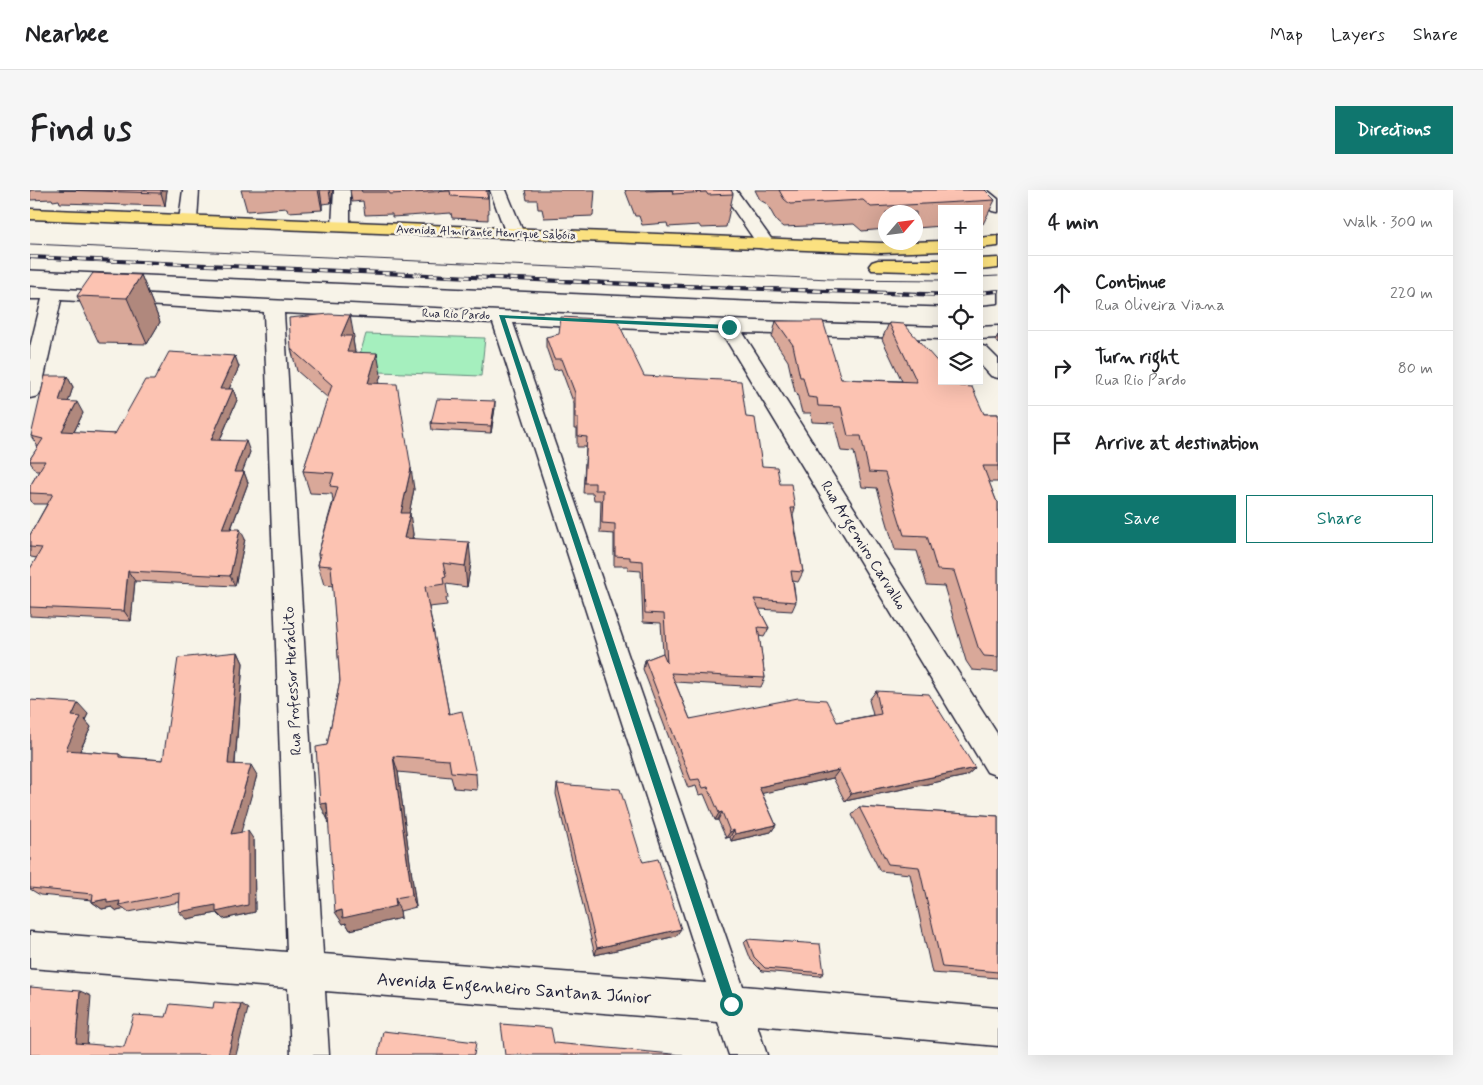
<!DOCTYPE html>
<html lang="en">
<head>
<meta charset="utf-8">
<style>
	body { margin:0; font-family:Mynerve,sans-serif; background:#f6f6f6; color:#202124 }
	.controls { position:absolute; right:15px; top:15px; display:grid; overflow:hidden; border-radius:0px; box-shadow:0 5px 20px #0002 }
	.controls button { width:45px; height:45px; display:grid; place-items:center; padding:0; border:0; border-bottom:1px solid #e0e0e0; background:#fff; color:#202124; font:25px sans-serif }
	.compass { position:absolute; left:848px; top:15px; width:45px; height:45px; border-radius:50%; background:#fff; box-shadow:0 5px 20px #0002; rotate:62deg }
	.stop { position:absolute; width:15px; height:15px; margin:-11px; border:4px solid #0f766e; border-radius:50%; background:#fff }
	.stop.end { background:#0f766e; border-color:#fff; box-shadow:0 1px 5px #0008 }
	.list { margin:0; padding:0; list-style:none }
	h2 { display:flex; justify-content:space-between; align-items:center; height:65px; margin:0; padding:0 20px; font-size:21px }
	h2 small { font-size:16px; font-weight:400; color:#757577 }
	.list li { display:grid; grid-template-columns:32px 1fr auto; gap:15px; align-items:center; box-sizing:border-box; height:75px; padding:0 20px; border-top:1px solid #e0e0e0 }
	.list b { display:block; font-size:19px; white-space:nowrap }
	.list p { margin:0; font-size:16px; white-space:nowrap; color:#757577 }
	.list em { font-size:16px; font-style:normal; color:#757577 }
	.actions { display:flex; gap:10px; padding:15px 20px }
	.actions a { flex:1; padding:11px 0; border:1px solid #0f766e; border-radius:0px; text-align:center; font-size:18px; color:#0f766e }
	.actions .main { background:#0f766e; color:#fff }
	.icon { flex:none; width:28px; height:28px; fill:none; stroke:currentColor; stroke-width:2; stroke-linecap:round; stroke-linejoin:round }
	.map { position:relative; flex:none; width:968px; height:865px; overflow:hidden; border-radius:0px }
	header { display:flex; align-items:center; gap:30px; box-sizing:border-box; height:70px; padding:0 25px; background:#fff; border-bottom:1px solid #e0e0e0 }
	header strong { font-size:24px }
	nav { display:flex; gap:28px; margin-inline-start:auto; font-size:18px }
	.intro { display:flex; align-items:center; justify-content:space-between; box-sizing:border-box; height:120px; padding:0 30px }
	h1 { margin:0; font-size:35px }
	.button { padding:12px 22px; border-radius:0px; background:#0f766e; color:#fff; font-size:18px; font-weight:700 }
	main { display:flex; gap:30px; padding:0 30px }
	aside { flex:1; background:#fff; border-radius:0px; box-shadow:0 5px 20px #0002 }
	.map>svg:first-child { display:block }
	.green { fill:#a5efbe; stroke:#64887c }
	.lines { fill:none; stroke-linecap:round; stroke-linejoin:round }
	.street-casing { stroke:#22223b; stroke-width:3 }
	.secondary-casing { stroke:#22223b; stroke-width:3 }
	.highway-casing { stroke:#22223b; stroke-width:3 }
	.street { fill:#f7f3e8; fill-rule:evenodd }
	.secondary { fill:#f7f3e8; fill-rule:evenodd }
	.highway { fill:#fbe180; fill-rule:evenodd }
	.tram { stroke:#22223b; stroke-width:1 }
	.rail-casing { stroke:#22223b; stroke-width:4 }
	.rail { stroke:#f7f3e8; stroke-width:2.5; stroke-dasharray:8; stroke-linecap:butt }
	.wall { fill:#d9a899; stroke:#22223b }
	.shaded-wall { fill:#b0887d; stroke:#22223b }
	.building { fill:#fcc3b2; stroke:#22223b }
	.route { fill:#0f766e }
	.labels { text-anchor:middle; stroke-width:5; stroke-linejoin:round; paint-order:stroke }
	.far-street-label { font-size:12px; fill:#22223b; stroke:#f7f3e8 }
	.street-label { font-size:15px; fill:#22223b; stroke:#f7f3e8 }
	.near-street-label { font-size:18px; fill:#22223b; stroke:#f7f3e8 }
</style>
</head>
<body>
<header>
<strong>Nearbee</strong>
<nav><a>Map</a><a>Layers</a><a>Share</a></nav>
</header>
<div class="intro"><h1>Find us</h1><a class="button">Directions</a></div>
<main>
<div class="map">
<svg width="968" height="865" viewBox="0 0 968 865">
	<rect width="100%" height="100%" fill="#f7f3e8"/>
	<filter id="ink" filterUnits="userSpaceOnUse"><feTurbulence type="fractalNoise" baseFrequency=".02" numOctaves="2"/><feDisplacementMap in="SourceGraphic" scale="10" xChannelSelector="R" yChannelSelector="G"/><feConvolveMatrix kernelMatrix="1 2 1 2 8 2 1 2 1" color-interpolation-filters="sRGB"/></filter>
	<g filter="url(#ink)">
		<path class="green" d="M336,144L455,148L451,186L325,181Z"/>
		<g class="lines">
			<g class="street-casing">
				<path id="street" d="M304,0H320V36L317,40L311,41L305,40L302,36Z
					M460,0H476L494,44L491,48L485,49L479,48L476,44Z
					M690,0H706L745,54L742,58L736,59L730,58Z
					M939,0H957L968,9V22L962,21Z
					M0,69L716,98L912,104V116L716,110L0,79Z
					M0,97C303,115 607,128 912,137V149L713,143L968,545V586L957,582L692,143L483,133L713,796L968,818V856L727,835L737,865H699L688,832L295,801L299,865H261L258,798L0,778V742L257,762L234,122L31,110L11,201L8,206L0,208V157L12,109H0ZM254,123L463,133L676,793L293,764Z
					M968,101V113L949,115V103Z
					M968,136V148L949,149V137Z
					M949,155L956,157L968,169V188L961,186L949,173Z"/>
			</g>
			<g class="secondary-casing">
				<path id="secondary" d="M153,0H169L167,30L164,34L158,35L152,34L149,30Z"/>
			</g>
			<g class="highway-casing">
				<path id="highway" d="M0,19L851,53L912,51V61L851,63L0,29Z
					M968,46V56L949,58V48Z
					M968,68V78L949,80V69Z
					M848,70H912V82L842,80L839,76L842,72Z"/>
			</g>
			<use href="#street" class="street"/>
			<use href="#secondary" class="secondary"/>
			<use href="#highway" class="highway"/>
			<path class="tram" d="M0,54L800,89L912,90
				M949,87L968,86"/>
			<g class="rail-casing">
				<path id="rail" d="M0,67L618,95L912,105
					M949,103L968,101"/>
			</g>
			<use href="#rail" class="rail"/>
		</g>
		<path class="wall" d="M0,0H137L135,16L30,13L29,10L23,11L22,9L0,10Z
			M211,0H303L301,13L292,14V20L258,22L257,18L217,21Z
			M320,0H458L459,23H458V30L422,28L421,23L362,27V24L335,25L333,11L322,12Z
			M495,0H565L563,26L514,28L512,19H508L507,10H497Z
			M595,0H701L703,4L696,37L671,38L669,35L638,37L637,33L612,35L609,26H605Z
			M725,0H955L965,10L953,34H949V19H912V36L886,38V22H856V39L832,41L824,34L753,37L747,32L737,14L730,10Z
			M111,85L130,132L117,154L69,153L47,106Z
			M746,131L811,189L872,191L852,149L859,133L912,177L954,224H968V292H959L966,310L968,312V482L942,480L936,471L914,396L897,395L887,361L865,360L847,298L832,297L824,262L811,261L804,233L782,232L781,223H772L767,203L765,202L758,171L742,147Z
			M968,145V154L965,150Z
			M324,147L323,150L325,162L351,185L348,193L384,299L379,323L383,344V348L441,373L437,397L416,394L418,408H416L417,415L399,417L419,524L446,584L447,600L424,598L421,587L368,582L386,717L370,721L371,728L320,740L316,733L313,734L297,555L310,491L303,396L294,395L288,375L289,370L288,364L303,311L302,304L280,303L273,281L298,208L267,181L261,159Z
			M516,147L716,227L732,276L750,294L765,318L763,325L773,382L768,392L763,391L766,412L762,421L729,419L739,438L734,447L729,446L735,488L731,497L645,492L660,529L807,532L843,525L839,510L846,501L945,578L936,586L815,611L803,588L732,603L746,635L741,642L701,651L700,647L696,648L688,630H685L674,604L669,605L666,596L658,598L613,479L615,470L633,463L631,433L613,432L611,381L598,380V376H584V344L570,343L571,310H564L563,303H553L556,257H547V239H544V214L531,179L524,180L516,157Z
			M205,166L209,177L199,199H203L207,210L190,250L220,262L212,282H214L218,293L201,339L215,349L205,396L105,391L101,431L0,426V379L7,368L1,367L0,366V345L17,314H3L0,309V296L9,281H6L0,272V269L8,257L1,246L37,186L43,197L38,212L53,223L44,242L85,244L124,190Z
			M465,218L461,243L402,240L401,233Z
			M208,462L213,473L205,574L227,585L210,642L224,650L225,722L193,729L187,723L157,729L149,712L99,722L95,719L87,721L82,717L72,719L62,712V710L10,705L0,699V510L58,524L55,530L61,537L50,561L89,564L93,567L133,570Z
			M527,594L612,670L646,746L565,765L526,604Z
			M829,617L968,626V788L902,783L880,684L850,681L822,625Z
			M717,749L794,783L790,786L732,781L721,770L714,752Z"/>
		<path class="shaded-wall" d="M131,0H137L135,16L131,3Z
			M288,0H290L292,14V20Z
			M299,0H303L301,13Z
			M111,85L130,132L117,154L97,108Z
			M320,125L324,147L323,150L326,168L321,184L311,146Z
			M347,163L351,185L342,214L338,193Z
			M205,166L209,177L194,210L190,199Z
			M37,186L43,197L35,222L29,211Z
			M203,199L207,210L185,261L181,250Z
			M465,211V218L461,243V236Z
			M47,212L53,223L39,252L32,241Z
			M216,251L220,262L208,293L204,282Z
			M381,278L384,299L375,344L371,323Z
			M214,282L218,293L197,349L192,339Z
			M380,323L383,344L378,369L374,348Z
			M210,339L215,349L205,396L200,386Z
			M439,352L441,373L437,397L435,376Z
			M98,381L105,391L101,431L94,421Z
			M208,462L213,473L204,583L198,574Z
			M48,513L58,524L55,530L61,537L46,569L36,560L42,526Z
			M363,566L368,582L386,717L382,705Z
			M221,575L227,585L208,653L201,644Z
			M945,578L936,586L815,611L821,604Z
			M809,580L803,588L725,605L729,597Z
			M297,613L298,630L290,614Z
			M692,622L688,630H685L689,623Z
			M746,635L741,642L701,651L705,644Z
			M704,640L700,647L696,648L700,642Z
			M218,641L224,650L225,722L193,729L187,723L157,729L149,722Z
			M365,708L370,721L371,728L320,740L316,733L313,734L305,722Z
			M77,709L90,711L89,715L95,719L87,721L82,717L72,719L62,712Z
			M651,739L646,746L565,765L567,758Z
			M50,801L61,806L57,857L46,853Z
			M211,814L218,819L206,865H198Z"/>
		<path class="building" d="M29,0H131V3Z
			M331,0H458L459,1H456L458,8L421,6L420,1L360,4L359,2H332Z
			M616,0H642L617,1Z
			M642,0H701L703,4L678,5L676,2L643,4Z
			M749,0H955L965,10L841,17L833,10L760,14L754,9Z
			M63,83L111,85L97,108L47,106Z
			M299,124L320,125L311,146H322L317,162L347,163L338,193L367,194L381,278L371,323H380L374,348L439,352L435,376L413,373L416,387L413,388L414,394L395,397L419,524L432,521L446,584L421,582L419,570L363,566L382,705L365,708L366,716L313,728L312,720L305,722L297,613L290,614L286,557L297,555L310,491L301,376L288,375L291,364H288L308,297L300,296L304,283L273,281L302,195L261,159L259,128Z
			M531,127L587,130L614,186L711,191L716,227L725,228L732,276L747,277L750,294H761L765,318H761L773,382L761,381L766,412L724,409L739,438L728,437L735,488L641,483L660,529L768,508L796,510L807,532L851,524L846,501L899,504L945,578L821,604L809,580L729,597L746,635L705,644L704,640L700,642L692,622L689,623L678,597L673,598L669,589L661,590L615,470L633,463L637,473L634,424L615,423L613,371L600,370V367L585,366V334L572,333L573,300H565V293H554L557,247L548,246V228H545V203L532,169H524L516,147L529,144Z
			M746,131H793L811,189L887,192L859,133L874,134L912,177V191H925L929,196L942,197L954,224H968V276H953L966,310L968,312V467L954,466L948,457L924,381L907,380L897,346L874,345L855,283L839,282L831,246H818L811,217L788,216L787,208L778,207L773,187H770L763,155Z
			M139,162L205,166L190,199H203L181,250L216,251L204,282H214L192,339H210L200,386L98,381L94,421L0,417V379L12,358L0,357V345L23,304L0,303V296L15,271H0V269L13,249L1,246L15,186H37L29,211L47,212L32,241L85,244L115,190H124Z
			M407,209L465,211L461,236L401,233Z
			M208,462L198,574L221,575L201,644L218,641V715L186,722V715L149,722L150,703L89,715L90,711L77,713V709L62,712L63,704L0,698V510L48,513L42,526L51,527L36,560L89,564V567L133,570L148,468Z
			M527,594L590,599L612,670L613,672L628,669L651,739L567,758Z
			M829,617L968,626V782L912,777L889,677L858,674Z
			M717,749L790,754L794,783L735,778L724,767Z
			M0,797L50,801L46,853L94,857L104,825L136,827L140,814L183,818L184,812L211,814L198,865H0Z
			M471,834L521,838L524,853L653,865H475Z
			M353,841L446,852L444,865H348Z"/>
	</g>
	<path class="route" d="M469,125L699,135L702,137L699,139L475,128L706,814L705,818L701,820L697,818L695,814Z"/>
	<g class="labels">
		<g class="far-street-label">
			<text transform="translate(456 42) rotate(2)" y="4">Avenida Almirante Henrique Sabóia</text>
			<text transform="translate(426 124) rotate(2)" y="4">Rua Rio Pardo</text>
		</g>
		<g class="street-label">
			<text transform="translate(834 355) rotate(58)" y="5">Rua Argemiro Carvalho</text>
			<text transform="translate(262 491) rotate(-93)" y="5">Rua Professor Heráclito</text>
		</g>
		<g class="near-street-label">
			<text transform="translate(484 798) rotate(4)" y="6">Avenida Engenheiro Santana Júnior</text>
		</g>
	</g>
</svg>
<div class="controls">
<button>+</button>
<button>−</button>
<button><svg class="icon" aria-label="locate" viewBox="0 0 24 24"><circle cx="12" cy="12" r="6"/><path d="M12 2v4M12 18v4M2 12h4M18 12h4"/></svg></button>
<button><svg class="icon" aria-label="layers" viewBox="0 0 24 24"><path d="M12 4l9 5-9 5-9-5zM3 14l9 5 9-5"/></svg></button>
</div>
<svg class="compass" viewBox="-18 -18 36 36"><path d="M0-13l5 13h-10z" fill="#e53935"/><path d="M0 13l5-13h-10z" fill="#757577"/></svg>
<div class="stop" style="left:701px;top:814px"></div>
<div class="stop end" style="left:699px;top:137px"></div>
</div>
<aside>
<h2>4 min<small>Walk · 300 m</small></h2>
<ul class="list">
<li><svg class="icon" aria-label="ahead" viewBox="0 0 24 24"><path d="M12 20V5M6 11l6-6 6 6"/></svg><div><b>Continue</b><p>Rua Oliveira Viana</p></div><em>220 m</em></li>
<li><svg class="icon" aria-label="right" viewBox="0 0 24 24"><path d="M7 20v-9h11M14 6l5 5-5 5"/></svg><div><b>Turn right</b><p>Rua Rio Pardo</p></div><em>80 m</em></li>
<li><svg class="icon" aria-label="arrive" viewBox="0 0 24 24"><path d="M6 21V4h12l-3 4 3 4H6"/></svg><div><b>Arrive at destination</b></div></li>
</ul>
<div class="actions"><a class="main">Save</a><a>Share</a></div>
</aside>
</main>
</body>
</html>
